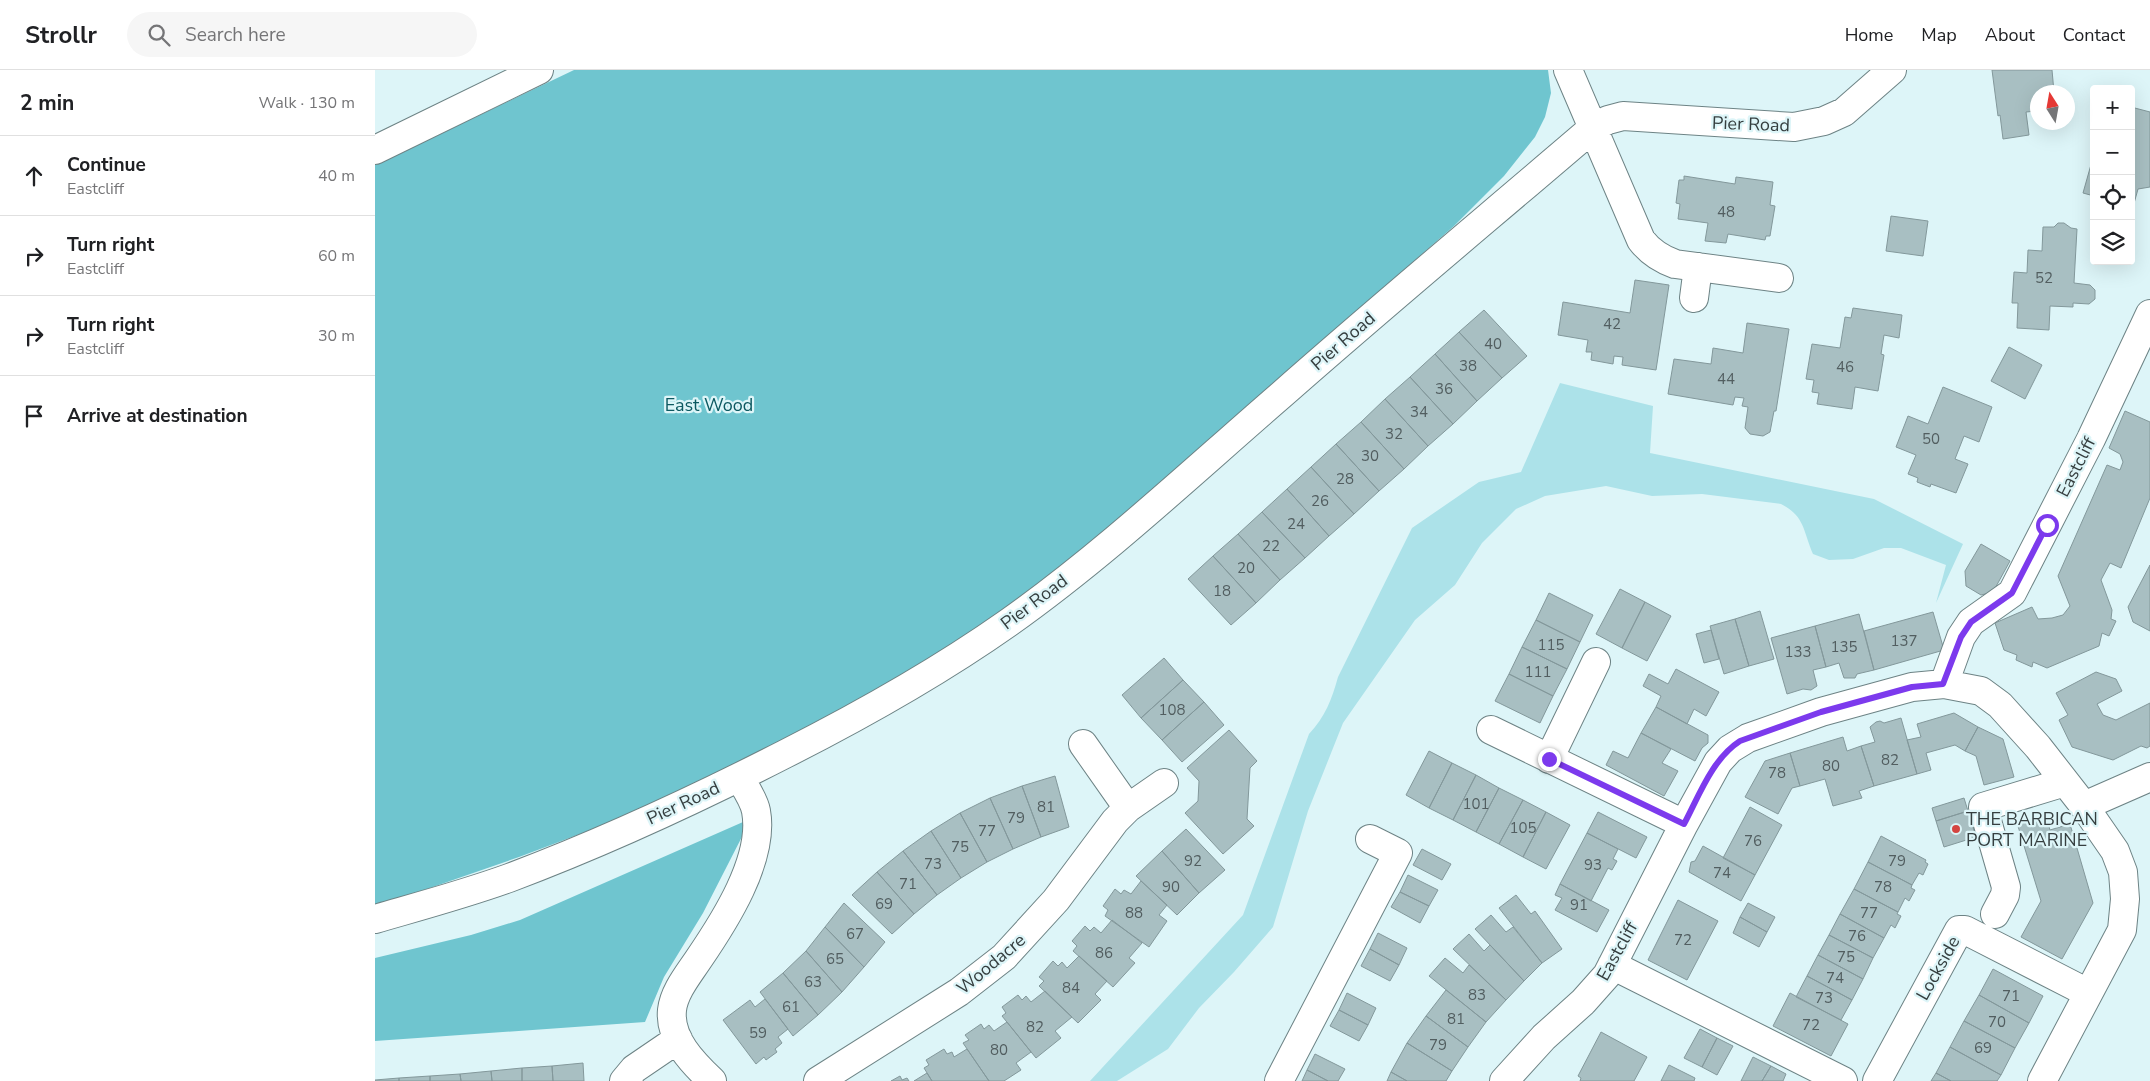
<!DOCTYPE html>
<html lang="en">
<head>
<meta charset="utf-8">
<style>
	body { margin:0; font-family:"Nunito Sans",sans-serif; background:#f6f6f6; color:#202124 }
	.controls { position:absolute; right:15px; top:15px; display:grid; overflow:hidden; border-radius:5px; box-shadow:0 5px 20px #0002 }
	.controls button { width:45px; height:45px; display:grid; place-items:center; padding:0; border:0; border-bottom:1px solid #e0e0e0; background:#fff; color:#202124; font:25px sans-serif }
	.compass { position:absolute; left:1655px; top:15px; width:45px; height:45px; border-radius:50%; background:#fff; box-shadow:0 5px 20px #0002; rotate:349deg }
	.stop { position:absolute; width:15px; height:15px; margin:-11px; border:4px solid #7c3aed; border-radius:50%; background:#fff }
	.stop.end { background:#7c3aed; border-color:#fff; box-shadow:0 1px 5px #0008 }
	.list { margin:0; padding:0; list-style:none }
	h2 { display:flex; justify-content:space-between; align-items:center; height:65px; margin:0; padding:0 20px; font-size:21px }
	h2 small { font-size:16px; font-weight:400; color:#757577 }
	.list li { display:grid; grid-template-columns:32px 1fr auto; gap:15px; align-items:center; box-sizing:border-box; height:80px; padding:0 20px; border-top:1px solid #e0e0e0 }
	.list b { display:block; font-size:19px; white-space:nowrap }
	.list p { margin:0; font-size:16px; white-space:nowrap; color:#757577 }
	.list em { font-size:16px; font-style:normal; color:#757577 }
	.icon { flex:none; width:28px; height:28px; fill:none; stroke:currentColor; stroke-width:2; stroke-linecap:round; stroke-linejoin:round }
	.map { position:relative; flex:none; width:1775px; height:1011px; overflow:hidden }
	header { display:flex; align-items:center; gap:30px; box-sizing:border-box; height:70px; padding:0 25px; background:#fff; border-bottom:1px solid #e0e0e0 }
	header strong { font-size:24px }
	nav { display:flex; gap:28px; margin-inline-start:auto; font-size:18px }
	.search { width:350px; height:45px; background:#f6f6f6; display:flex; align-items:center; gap:12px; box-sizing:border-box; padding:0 18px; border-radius:28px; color:#757577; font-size:19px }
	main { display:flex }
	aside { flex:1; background:#fff }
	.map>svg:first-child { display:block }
	.green { fill:#ace2e9 }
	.forest { fill:#6fc5cf }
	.building { fill:#a8bfc2; stroke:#83989b }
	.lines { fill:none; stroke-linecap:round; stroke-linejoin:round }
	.minor-casing { stroke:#6d8385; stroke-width:30 }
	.minor { stroke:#fff; stroke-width:28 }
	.route { stroke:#7c3aed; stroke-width:6 }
	.poi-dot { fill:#d44541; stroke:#ddf5f8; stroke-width:2 }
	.labels { text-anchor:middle; stroke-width:4.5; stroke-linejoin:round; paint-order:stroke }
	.number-label { font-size:15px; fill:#525e60 }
	.street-label { font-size:18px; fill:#353e3f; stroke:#ddf5f8 }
	.park-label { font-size:18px; fill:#0d5961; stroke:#ddf5f8 }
	.poi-label { font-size:18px; fill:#353e3f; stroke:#ddf5f8; text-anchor:start }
</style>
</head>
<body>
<header>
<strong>Strollr</strong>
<div class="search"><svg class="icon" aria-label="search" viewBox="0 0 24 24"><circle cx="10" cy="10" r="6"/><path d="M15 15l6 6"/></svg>Search here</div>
<nav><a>Home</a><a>Map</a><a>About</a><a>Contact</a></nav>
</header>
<main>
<aside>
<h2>2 min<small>Walk · 130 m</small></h2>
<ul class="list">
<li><svg class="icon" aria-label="ahead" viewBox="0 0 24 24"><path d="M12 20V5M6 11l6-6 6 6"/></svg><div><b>Continue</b><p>Eastcliff</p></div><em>40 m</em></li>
<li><svg class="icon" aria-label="right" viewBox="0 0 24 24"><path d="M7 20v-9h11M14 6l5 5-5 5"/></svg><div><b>Turn right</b><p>Eastcliff</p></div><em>60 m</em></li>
<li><svg class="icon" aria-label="right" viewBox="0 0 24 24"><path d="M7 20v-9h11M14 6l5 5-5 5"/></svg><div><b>Turn right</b><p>Eastcliff</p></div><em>30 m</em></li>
<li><svg class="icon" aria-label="arrive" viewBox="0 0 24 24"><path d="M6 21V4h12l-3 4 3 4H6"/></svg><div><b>Arrive at destination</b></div></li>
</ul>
</aside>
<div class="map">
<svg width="1775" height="1011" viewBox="0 0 1775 1011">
	<rect width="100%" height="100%" fill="#ddf5f8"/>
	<path class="green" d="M1185,313L1278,336L1275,383L1499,429L1588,474L1561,533L1571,495L1526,478H1509L1478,489L1454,490L1438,484C1428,461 1430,446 1406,434L1327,424L1277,426L1231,416L1170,426L1141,439L1107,473L1080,515L1040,550L968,653L933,741L898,857L859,902L824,938L793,979L742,1011H715L868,845L934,664C950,647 957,629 963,607L1037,458L1104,412L1146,402Z"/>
	<path class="forest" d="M199,0H1173L1176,23L1170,47L1160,67L1129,106L1079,156L765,431L661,517L514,619L340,705L234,753L144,787L0,837V95Z
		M368,752L373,755L328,843L289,907L270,952L0,971V888L96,865L145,850Z"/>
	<path class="building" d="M1617,0H1677L1679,22H1662V41L1651,42L1654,65L1628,69L1625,45L1623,46Z
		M1756,37L1775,42V117L1763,119L1758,137L1756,136Z
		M1719,84V126L1708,123Z
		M1309,106L1360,114L1361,107L1398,112L1395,135L1400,136L1395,166H1391L1390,170L1353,164L1351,173L1330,171L1333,153L1303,149L1305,134L1301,133L1304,110H1309Z
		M1516,146L1553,151L1548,186L1511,181Z
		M1683,153H1689L1696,158L1702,159L1699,213L1715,215L1720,220V229L1714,234L1698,233V237L1675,236L1674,260L1642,258L1643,233H1637L1639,202L1652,203L1653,180L1667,181L1668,157H1679Z
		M1260,210L1294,215L1281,300L1247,295L1248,287L1239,286L1238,294L1216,290L1217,282H1211L1213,270L1183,265L1188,232L1255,243Z
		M1478,238L1527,245L1524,268L1509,265L1506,284L1509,285L1503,321L1480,317L1477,339L1442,334L1444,323L1437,322L1439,310L1431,309L1437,274L1465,278L1470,247L1476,248Z
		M1109,240L1152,286L1127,308L1084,262Z
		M1372,253L1414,259L1401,341H1399L1395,362L1388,366L1375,364L1370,358L1373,337L1367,336L1369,328L1360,327L1358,335L1293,324L1299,289L1336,294L1338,278L1368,283Z
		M1084,262L1127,308L1102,331L1060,284Z
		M1634,277L1667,295L1650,329L1616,311Z
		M1060,284L1102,331L1078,354L1035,307Z
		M1035,307L1078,354L1053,376L1010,329Z
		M1568,317L1617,337L1604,372L1589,366L1580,389L1593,394L1581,423L1556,414L1555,417L1542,412L1543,408L1533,404L1541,385L1521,377L1533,346L1553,354Z
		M1010,329L1053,376L1029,399L986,352Z
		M1750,341L1775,352V428L1746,498L1735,493L1726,510L1737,540L1736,549L1741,551L1734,566L1727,563L1724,576L1672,598L1658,592L1657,597L1641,590L1642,585L1629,580L1620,553L1657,537L1663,549L1677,548L1688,545L1695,536L1683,506L1732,395L1745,400L1748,392L1745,384L1734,378Z
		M986,352L1029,399L1004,421L961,374Z
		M961,374L1004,421L979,444L936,397Z
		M936,397L979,444L954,466L912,419Z
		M912,419L954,466L930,488L887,442Z
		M887,442L930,488L905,510L863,464Z
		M863,464L905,510L881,533L838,486Z
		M1606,474L1635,491L1618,522L1606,525L1591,516L1590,501Z
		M838,486L881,533L856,555L813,509Z
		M1775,495V561L1758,552L1753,537Z
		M1245,519L1270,532L1247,578L1221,564Z
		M1174,523L1218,545L1205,572L1161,550Z
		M1270,532L1296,546L1272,591L1247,578Z
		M1385,541L1399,589L1374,596L1360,549Z
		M1558,542L1569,580L1499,600L1489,561Z
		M1484,544L1499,600L1482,604L1480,608H1469L1464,593L1451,597L1440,556Z
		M1360,549L1374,596L1349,604L1335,556Z
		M1161,550L1205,572L1192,599L1147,577Z
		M1440,556L1451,597L1438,600L1442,616L1436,620L1428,619L1412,624L1396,568Z
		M1336,560L1344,589L1329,593L1321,564Z
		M1147,577L1192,599L1178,626L1134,604Z
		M789,588L808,610L766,648L747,625Z
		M1301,599L1344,622L1331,646L1319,639L1312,654L1281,637L1286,626L1268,616L1274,604L1293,614Z
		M1721,602L1741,609L1747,621L1722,634L1728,645L1741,650L1775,633V676L1772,678L1766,676L1738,690L1697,677L1684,650L1693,645L1681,623Z
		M1134,604L1178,626L1165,653L1120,631Z
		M808,610L829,632L787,670L766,648Z
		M829,632L849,655L807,692L787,670Z
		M1281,637L1333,665V673L1327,678L1320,691L1266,663Z
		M1579,643L1603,657L1590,681L1580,675L1551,683L1556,700L1542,704L1532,670L1546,667L1542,654Z
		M1526,648L1542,704L1499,716L1486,676L1500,672L1495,657L1501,652L1505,651L1509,653Z
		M1603,657L1628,669L1639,707L1609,715L1601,686L1590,681Z
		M854,660L882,691L875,698L872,749L879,756L848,784L810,743L823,731L824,711L812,698Z
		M1266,663L1296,679L1287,693L1303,701L1289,726L1231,695L1238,681L1253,688Z
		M1468,667L1472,681L1486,676L1499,716L1484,721L1487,728L1458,736L1450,709L1425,716L1415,683Z
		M1054,681L1077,693L1054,738L1031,725Z
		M1415,683L1425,716L1417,718L1403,744L1370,727L1390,691Z
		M1077,693L1101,705L1078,750L1054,738Z
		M1101,705L1124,718L1101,762L1078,750Z
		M680,706L694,757L666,767L647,716Z
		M647,716L666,767L638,779L615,728Z
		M1124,718L1148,730L1124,774L1101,762Z
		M615,728L638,779L612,792L585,743Z
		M1589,728L1593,741L1561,751L1557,738Z
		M1148,730L1171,742L1148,787L1124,774Z
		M1375,737L1407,755L1380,805L1348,788Z
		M1593,741L1601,767L1569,777L1561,751Z
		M1171,742L1195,755L1171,799L1148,787Z
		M1223,742L1272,767L1261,788L1212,763Z
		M585,743L612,792L586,808L556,761Z
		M1671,746L1675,760L1695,754L1718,833L1687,889L1646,867L1666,831L1642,753Z
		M811,759L850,800L824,823L787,781Z
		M556,761L586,808L562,825L528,781Z
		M1212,763L1243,779L1238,789L1242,791L1237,800L1233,798L1216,831L1185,814Z
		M1506,766L1551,790L1550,792L1553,794L1548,805L1544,803L1537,815L1493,792Z
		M1328,776L1380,805L1366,831L1314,802L1316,792L1320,791Z
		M1047,779L1076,794L1067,810L1038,795Z
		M528,781L562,825L539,844L502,802Z
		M787,781L824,823L802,845L761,806Z
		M1493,792L1537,815L1536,818L1540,820L1534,831L1530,828L1523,842L1479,819Z
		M502,802L539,844L517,864L477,825Z
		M1033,805L1063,820L1054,836L1025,822Z
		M766,811L792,835L784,845L792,851L774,877L730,846L733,840L728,836L740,819L746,824L749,820L756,824Z
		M1185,814L1234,840L1222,862L1180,840L1187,828L1180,825Z
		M1479,819L1523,842L1522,844L1526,846L1520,858L1516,855L1509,868L1465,844Z
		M1025,822L1054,836L1045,853L1016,837Z
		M1141,825L1156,844L1160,841L1187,879L1167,893L1124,838Z
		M1303,830L1343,851L1312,910L1273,890Z
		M469,833L510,872L489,897L450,857Z
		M1373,833L1400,847L1392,862L1365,847Z
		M1465,844L1509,868L1498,888L1454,865Z
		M1116,845L1131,862L1138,857L1167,893L1149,911L1100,859Z
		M1365,847L1392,862L1384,877L1358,863Z
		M737,850L767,873L754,888L760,893L738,917L698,881L702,876L697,871L710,856L715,861L719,857L726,863Z
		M450,857L489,897L467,922L431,881Z
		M1003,863L1032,878L1024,895L995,879Z
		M1094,864L1109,881L1115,875L1149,911L1131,930L1078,879Z
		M1454,865L1498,888L1488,909L1443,885Z
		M995,879L1024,895L1015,911L986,896Z
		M431,881L467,922L443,945L408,903Z
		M1443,885L1488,909L1477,930L1432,906Z
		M704,886L732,911L720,924L726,930L703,953L664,916L669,911L664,907L678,891L683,896L687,892L692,898Z
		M1070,888L1088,903L1094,895L1131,930L1111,952L1054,906Z
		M1618,899L1668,926L1654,953L1604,925Z
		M408,903L443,945L418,966L385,922Z
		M1432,906L1477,930L1466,950L1421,927Z
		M1071,920L1111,952L1093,977L1051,946Z
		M670,921L697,947L680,961L686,968L661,988L627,946L631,943L627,937L643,925L647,930L651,926L656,932Z
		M972,923L1001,938L993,955L964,940Z
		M1415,923L1473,954L1456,986L1398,956Z
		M1604,925L1654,953L1640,978L1589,951Z
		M390,929L413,959L403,967L407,973L400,979L402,982L391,990L389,987L381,994L348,950L375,930L380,937Z
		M964,940L993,955L984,971L955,956Z
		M1051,946L1093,977L1077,1001L1032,973Z
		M1589,951L1640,978L1626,1005L1575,977Z
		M632,952L656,982L641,993L646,1000L629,1011H614L588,973L594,970L590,965L606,954L609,959L614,955L619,961Z
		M1325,959L1342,968L1327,997L1309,988Z
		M1226,962L1272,987L1259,1011H1205L1206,1008L1203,1006Z
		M1342,968L1358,976L1342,1005L1327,997Z
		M1032,973L1077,1001L1071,1011H1032L1016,1002Z
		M1575,977L1626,1005L1622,1011H1576L1561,1003Z
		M569,979L572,984L577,982L579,987L592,979L614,1011H557L549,998L554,995L551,990Z
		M940,984L970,999L963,1011H953L932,1000Z
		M1378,987L1396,996L1387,1011H1366Z
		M208,993L209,1011H178L177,996Z
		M1294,995L1320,1008L1319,1011H1286Z
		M177,996L178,1011H147V998Z
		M1396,996L1411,1004L1408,1011H1387Z
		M147,998V1011H117L116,1001Z
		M932,1000L953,1011H927Z
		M116,1001L117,1011H86L85,1004Z
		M1016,1002L1032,1011H1012Z
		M552,1003L557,1011H539Z
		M1561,1003L1576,1011H1556Z
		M85,1004L86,1011H55V1006Z
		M55,1006V1011H24V1008Z
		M525,1006L527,1010L532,1008L534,1011H516Z
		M24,1008V1011H0V1010Z"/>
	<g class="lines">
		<g class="minor-casing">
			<path id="minor" d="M1193,0L1266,170C1275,182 1286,189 1300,194L1404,208
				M0,80L164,0
				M1319,228L1323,197
				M1569,614L1586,567L1596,552L1637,523L1716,369L1775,244
				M1116,660L1309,754
				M708,674L753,738
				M1174,689L1221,592
				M1709,736L1775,707
				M1620,844L1630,825L1631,817L1608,737L1690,712
				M0,849C45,836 90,824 134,808C227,773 322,729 410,684C487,645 562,603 633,553C729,485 816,403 905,326C1008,235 1114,147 1219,57L1233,50L1248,46L1419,57L1449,51L1469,42L1517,0
				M1237,895L1468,1011
				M249,1011L259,999L303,969
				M337,1011C318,993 294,969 297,940C299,922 313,905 323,890C349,852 390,789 381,741C379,730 370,717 364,707
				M443,1011L584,922L629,887L681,830L740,751L753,738L789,713
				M904,1011L1023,783L995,769
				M1129,1011L1169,967L1208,932L1232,905L1309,754L1343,692L1355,679L1373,668L1446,642L1537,617L1569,614L1606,621L1625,635L1663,677L1709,736L1740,781L1748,802L1750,829L1747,860L1667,1011
				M1502,1011L1584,860H1590L1713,923"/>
		</g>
		<use href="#minor" class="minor"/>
	</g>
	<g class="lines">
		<path class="route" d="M1174,689L1309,754C1324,726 1337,689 1365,671L1446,642L1537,617L1568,614L1586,567L1596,552L1637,523L1672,455"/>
	</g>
	<circle class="poi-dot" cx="1581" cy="759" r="5"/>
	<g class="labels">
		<g class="number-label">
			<text x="1351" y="147">48</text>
			<text x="1669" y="213">52</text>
			<text x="1237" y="259">42</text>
			<text x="1118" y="279">40</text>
			<text x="1093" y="301">38</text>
			<text x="1470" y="302">46</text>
			<text x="1351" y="314">44</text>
			<text x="1069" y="324">36</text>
			<text x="1044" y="347">34</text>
			<text x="1019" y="369">32</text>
			<text x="1556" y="374">50</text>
			<text x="995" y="391">30</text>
			<text x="970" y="414">28</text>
			<text x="945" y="436">26</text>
			<text x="921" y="459">24</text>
			<text x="896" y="481">22</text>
			<text x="871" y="503">20</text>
			<text x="847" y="526">18</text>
			<text x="1529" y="576">137</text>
			<text x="1176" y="580">115</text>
			<text x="1469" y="582">135</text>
			<text x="1423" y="587">133</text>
			<text x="1163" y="607">111</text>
			<text x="797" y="645">108</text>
			<text x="1515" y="695">82</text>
			<text x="1456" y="701">80</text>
			<text x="1402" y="708">78</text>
			<text x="1101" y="739">101</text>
			<text x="671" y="742">81</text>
			<text x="641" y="753">79</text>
			<text x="1148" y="763">105</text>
			<text x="612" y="766">77</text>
			<text x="1378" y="776">76</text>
			<text x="585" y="782">75</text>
			<text x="818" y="796">92</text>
			<text x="1522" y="796">79</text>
			<text x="558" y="799">73</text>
			<text x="1218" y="800">93</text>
			<text x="1347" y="808">74</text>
			<text x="533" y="819">71</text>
			<text x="796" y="822">90</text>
			<text x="1508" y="822">78</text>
			<text x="509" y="839">69</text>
			<text x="1204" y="840">91</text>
			<text x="759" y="848">88</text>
			<text x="1494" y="848">77</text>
			<text x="480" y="869">67</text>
			<text x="1482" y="871">76</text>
			<text x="1308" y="875">72</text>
			<text x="729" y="888">86</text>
			<text x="1471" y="892">75</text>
			<text x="460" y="894">65</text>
			<text x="1460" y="913">74</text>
			<text x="438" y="917">63</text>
			<text x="696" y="923">84</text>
			<text x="1102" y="930">83</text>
			<text x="1636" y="931">71</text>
			<text x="1449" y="933">73</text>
			<text x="416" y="942">61</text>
			<text x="1081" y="954">81</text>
			<text x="1622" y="957">70</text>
			<text x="1436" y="960">72</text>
			<text x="660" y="962">82</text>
			<text x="383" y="968">59</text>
			<text x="1063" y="980">79</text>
			<text x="1608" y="983">69</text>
			<text x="624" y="985">80</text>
		</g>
		<g class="street-label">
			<text transform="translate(1376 54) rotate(2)" y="6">Pier Road</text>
			<text transform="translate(968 271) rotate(-41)" y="6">Pier Road</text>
			<text transform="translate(1701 397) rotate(-63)" y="6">Eastcliff</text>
			<text transform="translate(659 532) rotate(-37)" y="6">Pier Road</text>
			<text transform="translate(308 733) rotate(-25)" y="6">Pier Road</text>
			<text transform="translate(1242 881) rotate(-61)" y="6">Eastcliff</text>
			<text transform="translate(616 894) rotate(-40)" y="6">Woodacre</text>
			<text transform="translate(1563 898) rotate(-61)" y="6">Lockside</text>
		</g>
		<g class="park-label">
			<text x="334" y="341">East Wood</text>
		</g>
		<g class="poi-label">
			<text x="1591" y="755">THE BARBICAN<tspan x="1591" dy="21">PORT MARINE</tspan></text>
		</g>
	</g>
</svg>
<div class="controls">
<button>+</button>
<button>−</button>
<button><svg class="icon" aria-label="locate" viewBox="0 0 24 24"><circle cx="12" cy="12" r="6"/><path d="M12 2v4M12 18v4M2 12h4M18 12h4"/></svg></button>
<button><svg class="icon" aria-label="layers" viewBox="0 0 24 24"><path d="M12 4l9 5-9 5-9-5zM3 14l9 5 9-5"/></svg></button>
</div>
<svg class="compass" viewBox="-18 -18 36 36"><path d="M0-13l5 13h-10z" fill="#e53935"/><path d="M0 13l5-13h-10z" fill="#757577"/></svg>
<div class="stop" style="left:1672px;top:455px"></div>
<div class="stop end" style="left:1174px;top:689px"></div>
</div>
</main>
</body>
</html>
